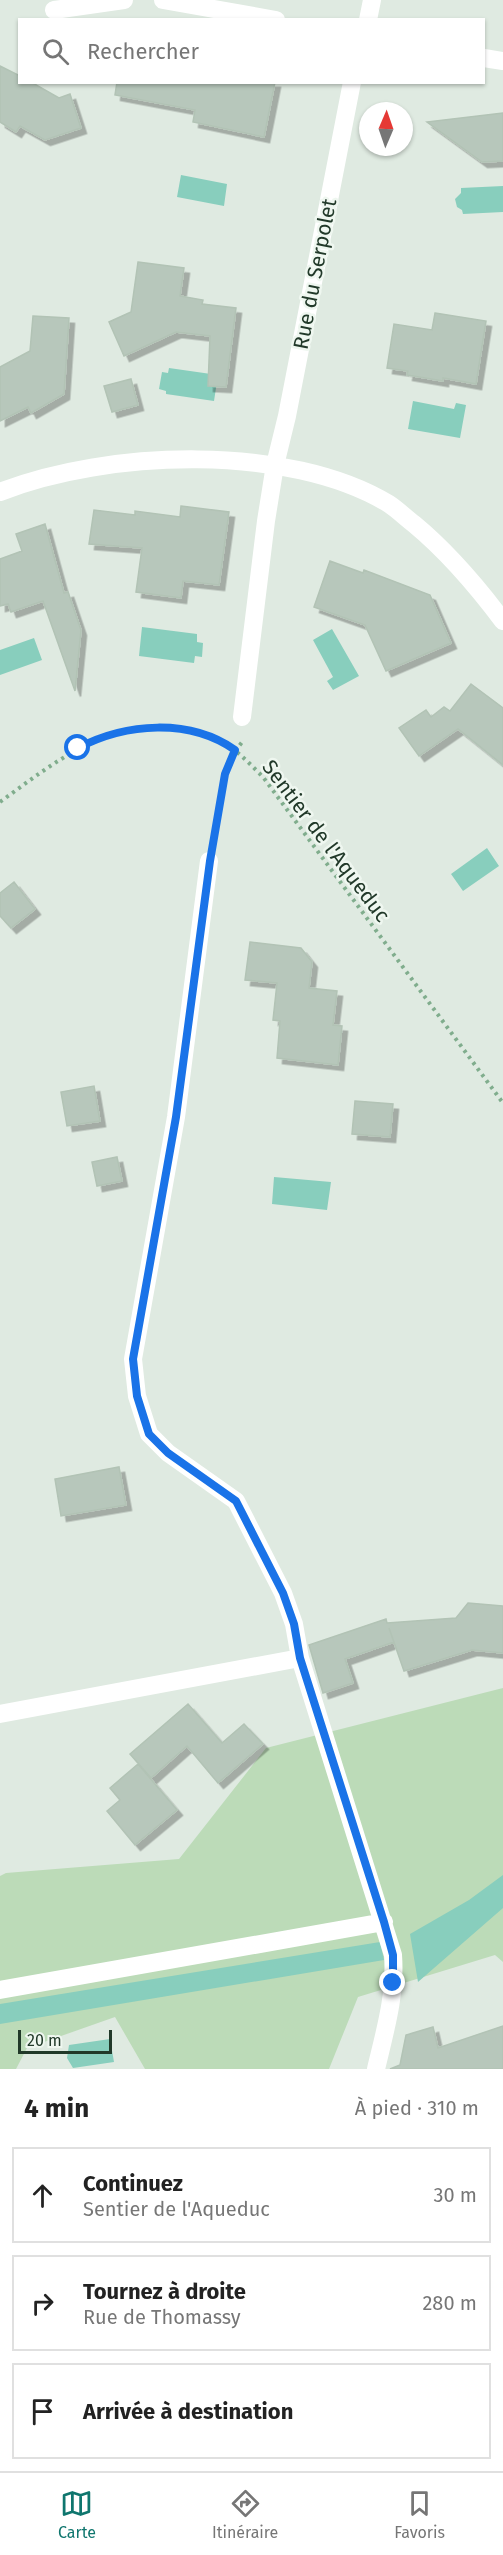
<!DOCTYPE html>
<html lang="fr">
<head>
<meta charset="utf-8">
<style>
	body { margin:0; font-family:"Fira Sans",sans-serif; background:#f6f6f6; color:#222 }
	.compass { position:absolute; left:359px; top:102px; width:54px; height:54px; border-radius:50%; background:#fff; box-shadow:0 2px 4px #0004; rotate:2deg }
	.scale { position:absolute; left:18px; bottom:15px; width:94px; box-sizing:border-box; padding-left:6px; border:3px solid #213929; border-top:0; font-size:16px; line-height:21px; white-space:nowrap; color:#213929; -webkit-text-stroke:4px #eff7f0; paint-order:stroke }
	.stop { position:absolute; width:18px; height:18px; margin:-14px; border:4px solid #1a73e8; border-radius:50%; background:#fff }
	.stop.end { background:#1a73e8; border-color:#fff; box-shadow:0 2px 6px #0008 }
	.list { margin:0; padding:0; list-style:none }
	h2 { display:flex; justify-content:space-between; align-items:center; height:78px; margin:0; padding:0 24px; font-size:26px }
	h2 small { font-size:20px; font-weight:400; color:#767676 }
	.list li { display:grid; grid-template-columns:39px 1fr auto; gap:18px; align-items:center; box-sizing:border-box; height:96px; margin:0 12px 12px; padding:0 12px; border:2px solid #e0e0e0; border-radius:0px }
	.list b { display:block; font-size:22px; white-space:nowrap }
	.list p { margin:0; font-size:20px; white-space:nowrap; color:#767676 }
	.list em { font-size:20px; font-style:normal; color:#767676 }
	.icon { flex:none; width:33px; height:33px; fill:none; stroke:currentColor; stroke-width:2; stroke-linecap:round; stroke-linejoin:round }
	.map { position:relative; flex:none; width:503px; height:2069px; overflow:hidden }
	.search { position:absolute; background:#fff; box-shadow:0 2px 4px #0004; left:18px; right:18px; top:18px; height:66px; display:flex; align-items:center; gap:15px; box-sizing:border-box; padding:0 21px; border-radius:0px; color:#767676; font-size:22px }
	.sheet { height:402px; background:#fff }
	nav { display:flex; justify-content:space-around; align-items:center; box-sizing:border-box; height:84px; border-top:2px solid #e0e0e0; background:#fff; font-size:16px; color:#767676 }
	nav a { display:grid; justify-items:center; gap:3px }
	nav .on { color:#0f766e }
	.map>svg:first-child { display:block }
	.green { fill:#bcdbb8 }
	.water { fill:#88cebd }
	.building { fill:#b7c7bb; stroke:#b2c3b5; stroke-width:1.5; filter:url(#shadow) }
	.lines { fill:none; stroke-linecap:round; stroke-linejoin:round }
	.path { stroke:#80ad8d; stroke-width:4; stroke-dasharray:3 4.5; stroke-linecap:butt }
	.minor { stroke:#fff; stroke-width:18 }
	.route { stroke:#1a73e8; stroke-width:8 }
	.labels { text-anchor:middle; stroke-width:5; stroke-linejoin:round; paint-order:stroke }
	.street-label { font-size:21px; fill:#213929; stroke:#eff7f0 }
</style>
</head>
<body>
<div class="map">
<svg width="503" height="2069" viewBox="0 0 503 2069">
	<defs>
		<filter id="shadow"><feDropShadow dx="5.5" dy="5.5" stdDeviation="0" flood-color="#0004"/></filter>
	</defs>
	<rect width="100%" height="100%" fill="#dfeae1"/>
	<path class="green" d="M503,1688V1962L495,1955L358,1997L329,2069H145L115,2017L27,2048L16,2069H0V1876L6,1873L179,1859L266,1748Z"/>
	<path class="water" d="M181,175L227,184L224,206L177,197Z
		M503,186V212L463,214L462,210L457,207L455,199L461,193V188Z
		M169,368L218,375L214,401L166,394V391L159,389L162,372L168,373Z
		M413,401L454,409L456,403L466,405L460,438L408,429Z
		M142,627L197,634V642L203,643L202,657L195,656L194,663L139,656Z
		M332,629L359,676L333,690L327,681L333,677L313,640Z
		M34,638L42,660L0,675V650Z
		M487,848L499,866L463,891L451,874Z
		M274,1177L331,1182L327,1210L272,1204Z
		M503,1875V1908L418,1982L410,1934L469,1900Z
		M380,1942L384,1960L0,2024V2004Z
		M110,2039L114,2062L73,2068L67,2058L69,2045Z"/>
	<path class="building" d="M0,66L20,76V82H31L59,98L70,94L81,128L45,140L20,126L16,132L0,122Z
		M117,82H275L264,137L193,122L195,110L115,95Z
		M503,113V161L482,162L427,122Z
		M138,262L184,268L180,296L203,300L202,304L236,308L226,387L208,386L210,336L176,332L124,356L109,322L131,312Z
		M435,313L486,321L476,384L443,378V381L407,375L408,371L387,368L394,324L432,330Z
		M33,316L69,318L64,394L31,413L28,407L0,421V367L30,351Z
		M131,379L138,405L112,412L104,386Z
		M181,506L229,512L219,585L183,581L181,598L136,592L142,548L89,544L94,510L135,515V511L180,517Z
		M45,524L64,593L68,592L81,630L75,691L43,601L11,612L8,604L0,606V559L22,551L16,534Z
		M330,561L363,573L364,570L430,595L451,643L386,671L365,625L314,607Z
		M471,684L503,708V765L458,729L419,756L399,728L426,710L431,717L444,707L450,711Z
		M14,882L35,909L11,928L0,916V893Z
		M250,942L301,948L312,962L309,988L337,991L333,1025L342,1026L338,1065L277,1058L280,1021L273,1020L277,983L245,980Z
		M94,1086L100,1121L67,1126L61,1092Z
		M355,1101L393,1104L390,1137L352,1134Z
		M117,1157L122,1181L97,1186L92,1162Z
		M119,1467L126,1505L61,1516L55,1479Z
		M468,1603L503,1606V1653L472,1650L404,1671L389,1628L394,1642L345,1659L353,1683L323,1693L309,1645L386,1619L387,1623L456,1618Z
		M188,1704L222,1743L244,1724L263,1744L218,1783L187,1746L151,1778L130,1754Z
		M138,1764L177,1810L135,1845L107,1811L120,1800L110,1788Z
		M503,2026V2069H390L400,2065L406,2035L433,2027L438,2048Z"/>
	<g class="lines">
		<path class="path" d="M0,802C55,762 104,721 177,729C192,731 208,733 221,741C237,750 250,764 263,777L503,1103
			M214,838L225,774L235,751L243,741"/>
		<path class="minor" d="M163,0L276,20
			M54,10L124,0
			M368,20L372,0
			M484,58L503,61
			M0,492C107,450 289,443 389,504C398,510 406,518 414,524C449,553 476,585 503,621
			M242,717L266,521L275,465L287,416L352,82
			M209,861L176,1117L133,1359L137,1396L149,1434L168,1453L236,1501L283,1593L294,1624L300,1658L393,1955C396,1994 385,2031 376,2069
			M0,1714L300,1658
			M0,1990L384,1922"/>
	</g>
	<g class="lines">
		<path class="route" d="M78,748C126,723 189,718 235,750L225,774L210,861L176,1117L133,1359L137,1396L149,1434L168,1453L236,1501L283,1593L294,1624L300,1658L384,1922L393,1955V1983"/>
	</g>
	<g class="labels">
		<g class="street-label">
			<text transform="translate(315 274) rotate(-79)" y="7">Rue du Serpolet</text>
			<text transform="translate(326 841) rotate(53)" y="7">Sentier de l'Aqueduc</text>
		</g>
	</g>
</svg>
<svg class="compass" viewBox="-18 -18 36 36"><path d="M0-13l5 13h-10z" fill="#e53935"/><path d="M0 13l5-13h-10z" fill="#767676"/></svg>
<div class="scale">20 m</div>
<div class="stop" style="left:78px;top:748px"></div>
<div class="stop end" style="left:393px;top:1983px"></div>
<div class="search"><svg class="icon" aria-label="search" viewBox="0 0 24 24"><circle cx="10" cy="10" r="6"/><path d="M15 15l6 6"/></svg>Rechercher</div>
</div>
<section class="sheet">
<h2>4 min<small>À pied · 310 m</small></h2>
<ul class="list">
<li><svg class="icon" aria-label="ahead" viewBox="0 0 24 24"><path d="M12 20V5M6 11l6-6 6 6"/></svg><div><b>Continuez</b><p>Sentier de l'Aqueduc</p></div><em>30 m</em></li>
<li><svg class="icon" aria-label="right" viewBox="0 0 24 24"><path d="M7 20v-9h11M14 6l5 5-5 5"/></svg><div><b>Tournez à droite</b><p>Rue de Thomassy</p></div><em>280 m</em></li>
<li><svg class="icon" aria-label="arrive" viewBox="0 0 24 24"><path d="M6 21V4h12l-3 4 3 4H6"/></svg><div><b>Arrivée à destination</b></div></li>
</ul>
</section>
<nav>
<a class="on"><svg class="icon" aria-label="map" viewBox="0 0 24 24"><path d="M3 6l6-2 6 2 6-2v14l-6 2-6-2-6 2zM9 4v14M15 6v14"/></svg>Carte</a>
<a><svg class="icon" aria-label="directions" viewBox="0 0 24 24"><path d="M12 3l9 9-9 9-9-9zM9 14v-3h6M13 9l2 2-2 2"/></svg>Itinéraire</a>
<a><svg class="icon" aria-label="saved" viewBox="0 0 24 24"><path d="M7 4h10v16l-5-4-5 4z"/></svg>Favoris</a>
</nav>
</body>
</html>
